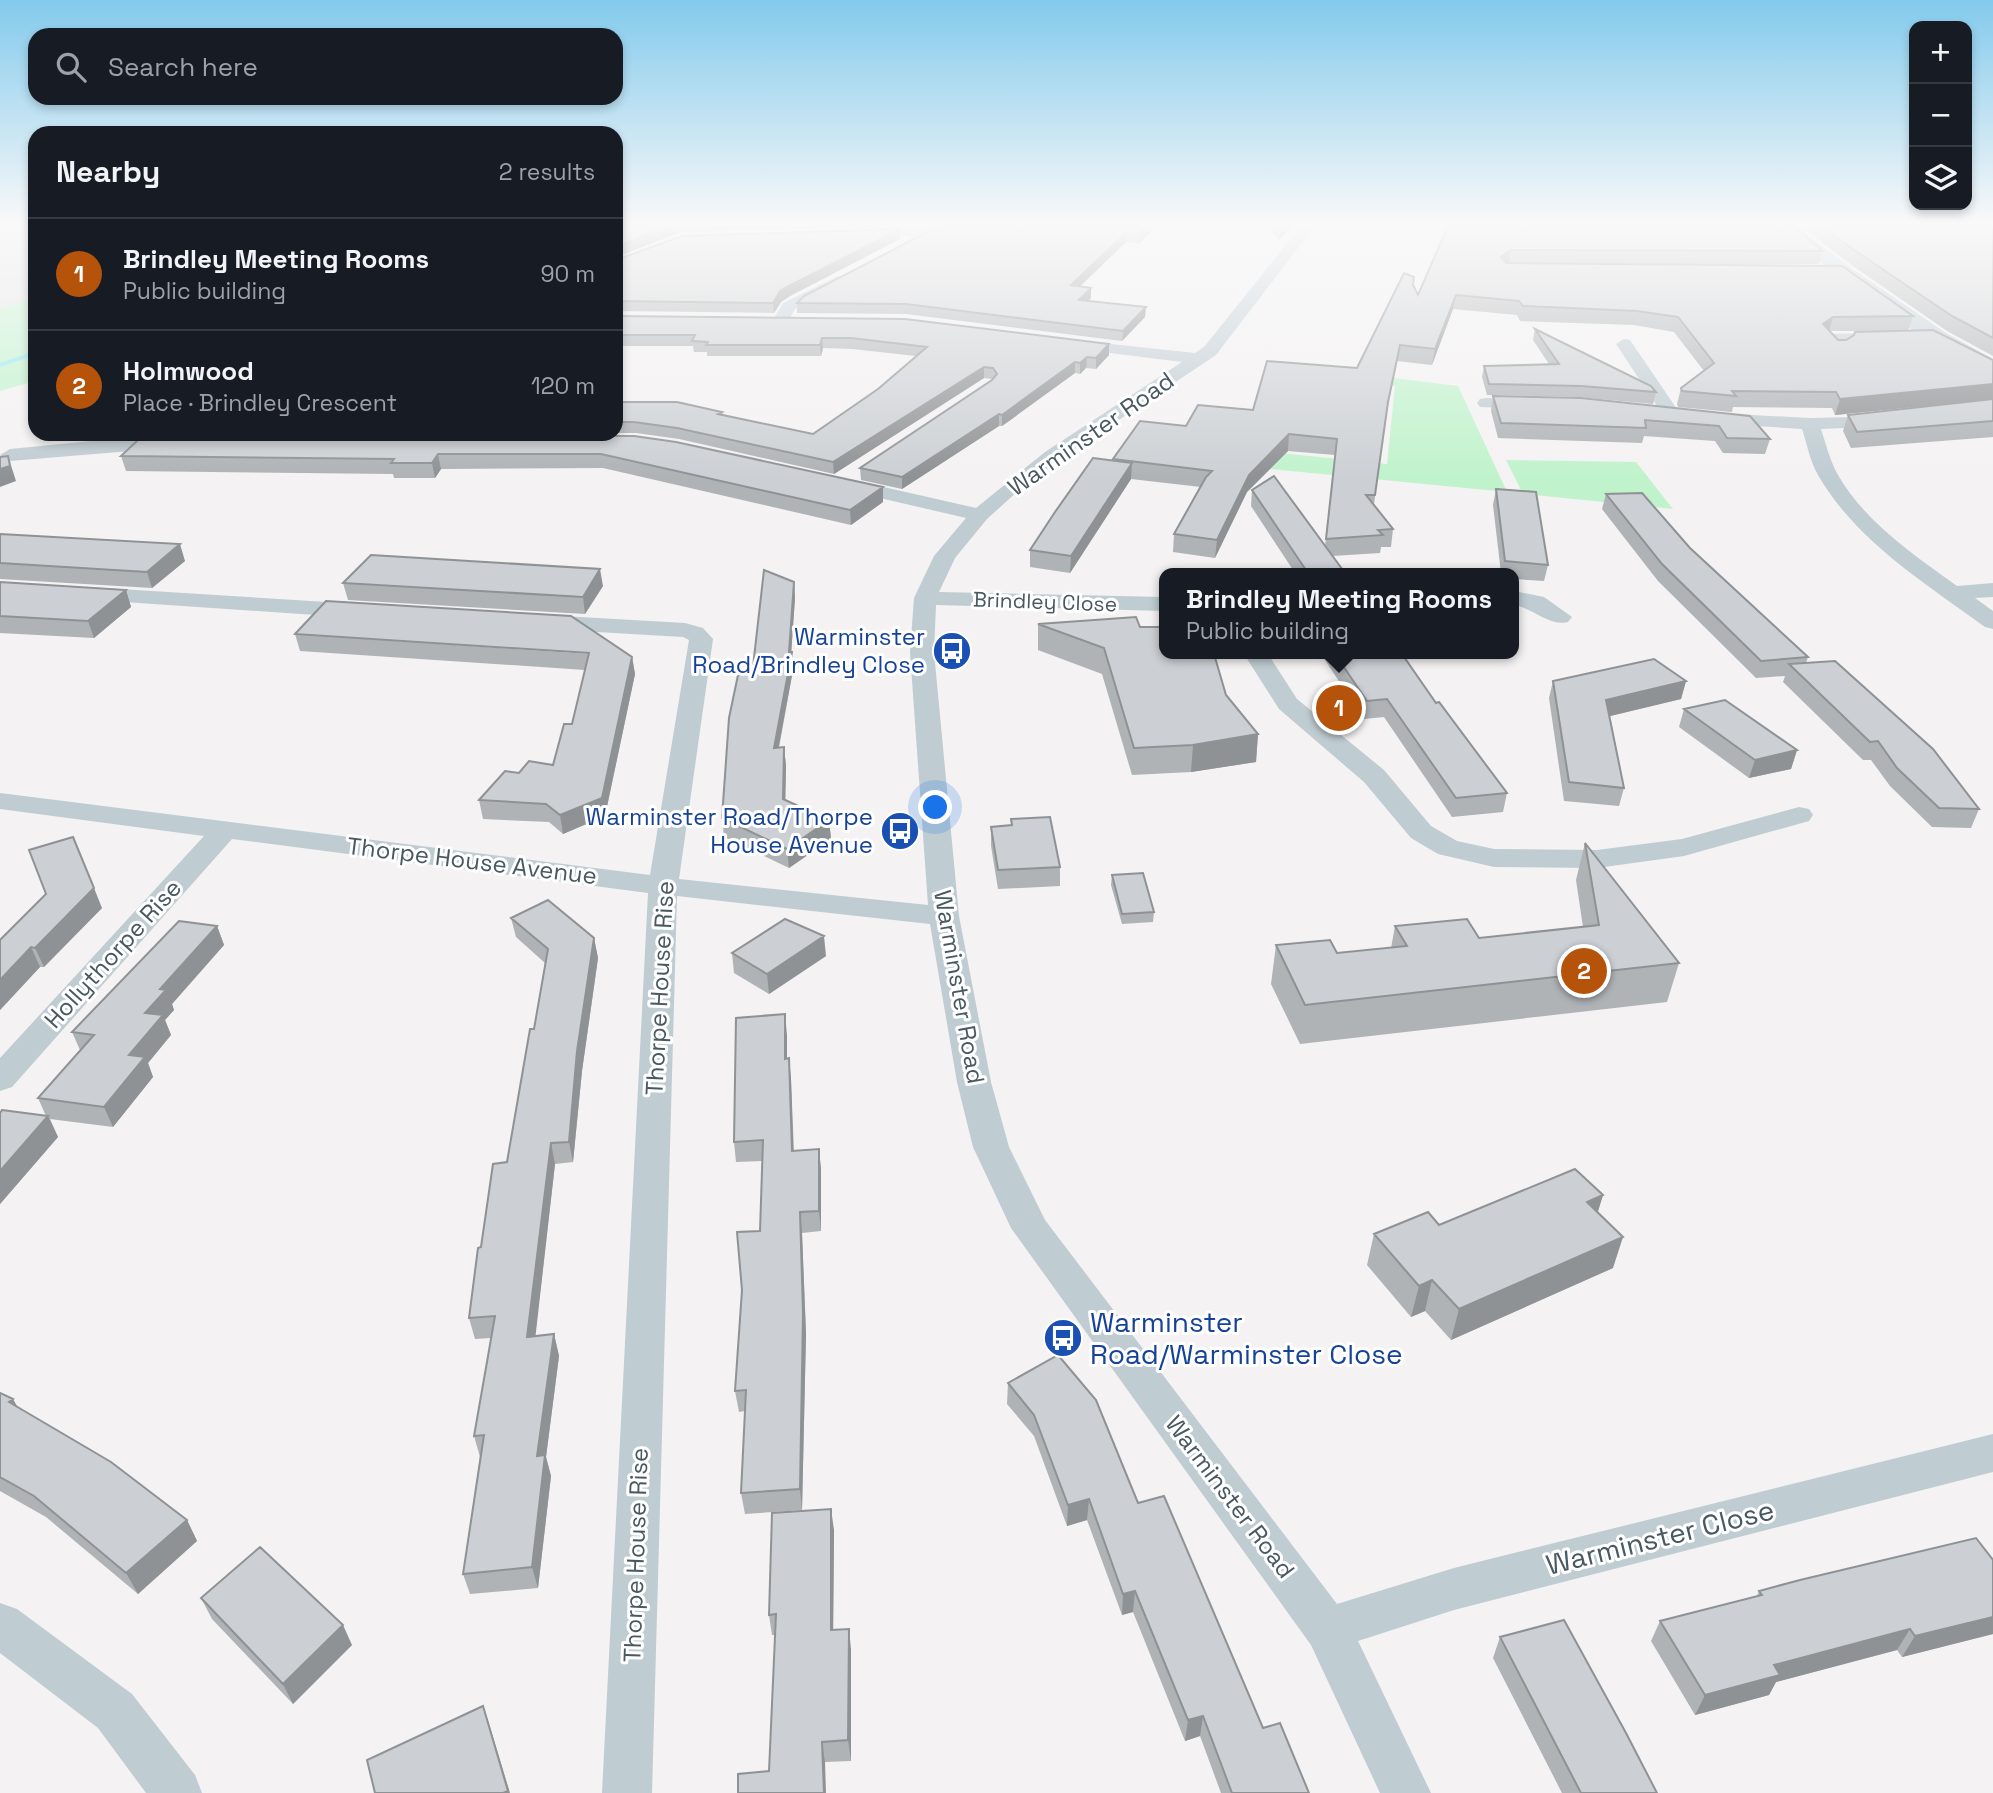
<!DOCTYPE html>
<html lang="en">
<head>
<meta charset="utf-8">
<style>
	body { margin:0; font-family:"Space Grotesk",sans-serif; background:#20242c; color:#f1f3f6 }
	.controls { position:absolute; right:21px; top:21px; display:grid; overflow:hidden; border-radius:14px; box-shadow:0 4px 10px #0003 }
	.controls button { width:63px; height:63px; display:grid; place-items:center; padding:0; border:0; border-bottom:2px solid #363941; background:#171b24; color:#f1f3f6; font:35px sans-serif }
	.you { position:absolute; left:936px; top:808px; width:24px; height:24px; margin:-18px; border:5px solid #fff; border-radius:50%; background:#1a73e8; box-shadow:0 0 0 10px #1a73e833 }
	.badge { display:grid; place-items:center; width:46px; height:46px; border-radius:50%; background:#b45309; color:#fff; font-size:23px; font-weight:700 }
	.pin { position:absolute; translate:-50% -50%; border:4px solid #fff; box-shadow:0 2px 7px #0006 }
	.popup { position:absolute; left:1159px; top:568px; width:360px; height:91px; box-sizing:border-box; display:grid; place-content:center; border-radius:14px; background:#171b24; filter:drop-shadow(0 2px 5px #0005); font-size:23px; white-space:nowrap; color:#9ea1a6 }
	.popup b { font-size:26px; color:#f1f3f6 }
	.popup::after { content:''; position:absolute; left:50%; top:100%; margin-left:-14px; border:14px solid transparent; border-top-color:#171b24 }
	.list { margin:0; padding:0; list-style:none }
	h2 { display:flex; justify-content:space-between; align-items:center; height:91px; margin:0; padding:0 28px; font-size:30px }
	h2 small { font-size:23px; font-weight:400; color:#9ea1a6 }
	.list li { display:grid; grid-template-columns:46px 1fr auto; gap:21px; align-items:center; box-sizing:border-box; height:112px; padding:0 28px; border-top:2px solid #363941 }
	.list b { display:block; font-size:26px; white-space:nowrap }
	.list p { margin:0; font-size:23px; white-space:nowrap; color:#9ea1a6 }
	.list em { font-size:23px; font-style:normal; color:#9ea1a6 }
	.icon { flex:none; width:38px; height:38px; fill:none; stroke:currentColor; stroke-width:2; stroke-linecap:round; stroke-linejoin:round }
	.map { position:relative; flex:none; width:1993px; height:1793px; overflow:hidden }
	.search { position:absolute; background:#171b24; box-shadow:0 4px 10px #0003; left:28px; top:28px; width:595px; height:77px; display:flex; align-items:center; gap:18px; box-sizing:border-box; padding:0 24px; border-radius:21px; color:#9ea1a6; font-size:26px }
	.panel { position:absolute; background:#171b24; box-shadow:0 4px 10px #0003; left:28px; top:126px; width:595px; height:315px; border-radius:21px }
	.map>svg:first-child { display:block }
	.education { fill:#e5e3e5 }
	.green { fill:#c0f3cc }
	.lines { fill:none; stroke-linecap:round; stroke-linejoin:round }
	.stream { fill:#8bebf2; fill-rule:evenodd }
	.street { fill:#bfccd2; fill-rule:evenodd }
	.secondary { fill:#bfced6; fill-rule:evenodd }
	.wall { fill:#afb3b6; fill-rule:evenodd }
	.shaded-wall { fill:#8f9294 }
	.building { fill:#ccd0d4; stroke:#8f9294; stroke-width:2 }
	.labels { text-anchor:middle; stroke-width:6; stroke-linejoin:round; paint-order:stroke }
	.far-street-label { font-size:21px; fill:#485961; stroke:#fff }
	.street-label { font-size:24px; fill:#485961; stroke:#fff }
	.transit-label { font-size:24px; fill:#164399; stroke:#fff; text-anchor:end }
	.near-transit-label { font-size:28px; fill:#164399; stroke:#fff; text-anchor:start }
	.near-street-label { font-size:28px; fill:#485961; stroke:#fff }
</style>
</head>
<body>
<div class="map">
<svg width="1993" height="1793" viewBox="0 0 1993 1793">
	<rect width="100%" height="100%" fill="#f4f2f2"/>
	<path class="education" d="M0,226H35V297L0,309Z"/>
	<path class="green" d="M35,297V381L0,391V309Z
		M1290,365L1458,386L1507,492L1238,466L1241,449L1387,464L1395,386L1262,373Z
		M1506,460L1636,462L1673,509L1523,494Z"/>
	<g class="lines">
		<path class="stream" d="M35,351V355L0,367V363Z"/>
		<path class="street" d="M1301,226H1315L1216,355L1059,460L1018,491L987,519L955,558L939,592L1164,597V611L936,605L934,652L959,916L991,1082L1009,1147L1045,1220L1337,1604L1454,1568L1993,1434V1472L1454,1610L1358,1641L1431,1793H1380L1311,1645L1011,1228L973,1147L957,1082L930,924L677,896L652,1793H602L648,893L232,839L12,1087L0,1091V1058L204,836L0,809V793L650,875L689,640L683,637L545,629L537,627L533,622L537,617L545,615L685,623L703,628L713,639L679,879L928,905L910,652L914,598L934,556L966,518L837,488L834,484L837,480L844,478L976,508L1045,452L1182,362L1070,348L1064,347L1062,343L1064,339L1195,353L1204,347Z
			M933,227L938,228V234L901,253L896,252L894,249L915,236H860L853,232L860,228Z
			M838,276L843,278L846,281L843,284L795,309L787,323H775L773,320L783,303Z
			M1892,332L1898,333L1900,337L1898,341L1845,343L1848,348L1840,353L1834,352L1821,339L1829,334Z
			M1624,339L1630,340L1681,415L1679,419H1665L1663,415L1616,344Z
			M1486,398L1532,399L1541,404L1532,409L1480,407L1477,403L1480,399Z
			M1714,413L1810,418L1892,416L1894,420L1885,426L1821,429C1826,444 1830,461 1838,475C1865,522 1914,555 1957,586L1993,583V597L1975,598L1993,611V629L1985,627C1925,583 1856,541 1818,475C1810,461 1807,444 1802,429L1707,423L1705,419L1707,415Z
			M172,437L179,439L182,443L179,447L10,461L0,455L10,449L111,439Z
			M88,587L359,604L367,606L371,611L367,616L359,618L80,599L77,594L80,589Z
			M1514,591L1544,597L1572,617L1568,622C1550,627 1533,608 1514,605Z
			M1244,654H1268L1297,699L1384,770L1431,826L1457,841L1494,849L1597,850L1682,839L1799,807L1809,809L1813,815L1809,821L1684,856L1597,868L1494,867L1438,854L1411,838L1364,782L1279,709Z
			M0,1603L17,1609L132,1694L195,1775L202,1793H146L98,1728L0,1653Z"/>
		<path class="secondary" d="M1777,226H1797L1851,268L1946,333L1993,359V375L1930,343L1837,276Z"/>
	</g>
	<path class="wall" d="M616,226H886L681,232L616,257Z
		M939,226H1156L1139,244L1126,242L1080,286L1091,298L1088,301L1146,307L1145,317L1122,341L906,314L797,313V303L939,227Z
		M1268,226H1292L1279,240Z
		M1448,226L1823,251L1819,264H1606L1913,316L1908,331L1993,360V437L1851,448L1843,431L1848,415L1986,400L1835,415L1832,408L1733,407L1732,412L1678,407L1677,404L1681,388L1704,371L1674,332L1634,325L1520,321L1517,315L1453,309L1432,365L1397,361L1386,416L1374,504L1393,529L1391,547H1381L1380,553L1332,556L1345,573H1295L1251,506L1252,490L1325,546L1335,455L1288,451L1247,492L1215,558L1173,552L1174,534L1201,487L1131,479L1070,573L1030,567V550L1113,461V459L1186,426L1253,410L1357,368L1414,277L1413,286L1418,295ZM1830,331H1897L1846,340H1838Z
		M1800,226H1993V356L1947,331L1853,266Z
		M900,229V239L790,296L781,302L774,313L616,311V260Z
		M616,316L1109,344V355L1096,369L1086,368L1080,374L1075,373L1002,426H999L902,489L861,480L860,468L993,379L984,378L834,474L679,439L636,433H616V402L722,412L723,415L813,434L878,389L916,356L852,349L823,348L821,356H707V352H694L693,346H616Z
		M1535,329L1656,392L1653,404L1578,397L1487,395L1482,377L1484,366L1549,364L1533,340Z
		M1493,396L1750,416L1770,439L1765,454L1723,453L1715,441L1644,436L1642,443L1498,438L1491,411Z
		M160,434H463L160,435Z
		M634,436L883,502L851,525L603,468L441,469L435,478H394L393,474L126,471L121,456Z
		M1496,489L1548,565L1544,581L1514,579V573H1501L1493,505Z
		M1606,494L1690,548L1808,657L1806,663L1979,809L1971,828L1932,827L1890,786L1871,760H1863L1783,682L1785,676L1756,678L1658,581L1602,509Z
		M0,534L185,561L152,588L0,579Z
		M0,582L126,590L131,607L94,638L0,633Z
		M794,582L795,598L791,652L793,670L779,748L784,747L786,766L785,800L829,820L831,839L789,868L724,837L722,818L752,675Z
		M343,583L603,586L585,614L348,600Z
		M1038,624L1140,627L1226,695L1258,734L1256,762L1191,772L1132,775L1102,674L1038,650Z
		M295,634L632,657L635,674L605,816L563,834L549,822L483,819L479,800L519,773L553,765L572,724L585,670L300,651Z
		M1321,654H1402L1436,703L1507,793L1503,812L1452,817L1384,717L1364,719Z
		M1553,681H1686L1681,699L1610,716L1624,788L1619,806L1564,801L1549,698Z
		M1684,709L1797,750L1791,769L1749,778L1679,727Z
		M1011,819L1060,867V886L998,889L991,846V827L1011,825Z
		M1585,843L1679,963L1667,1002L1300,1044L1271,984L1276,945L1337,953L1391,948L1395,926L1479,938L1583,927L1576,880Z
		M1112,875L1154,912L1153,922L1122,924L1111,885Z
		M102,908L44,967H40L0,1010V940Z
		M511,918L594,938L598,958L582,1071L573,1162L555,1164L535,1336L554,1334L559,1356L546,1457L551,1476L538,1588L470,1594L463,1574L480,1457L474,1436L491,1338L475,1339L469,1318L481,1247L507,1162L534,1029L545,963L516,937Z
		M217,926L224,945L172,1004L174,1010L165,1020L171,1035L148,1063L153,1077L113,1127L50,1119L58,1137L0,1204V1113L46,1116L38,1098L80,1050L72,1032Z
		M732,953L826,956L769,994L734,973Z
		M787,1035V1059L791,1079L794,1151L819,1149L821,1170V1231L802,1233L806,1334L802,1510L745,1514L741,1493L745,1411L739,1412L735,1391L760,1231L762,1161L736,1162L734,1142Z
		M1603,1195L1598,1212L1613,1268L1451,1340L1425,1311L1411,1317L1367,1265L1374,1234L1439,1225Z
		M1008,1383L1138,1503L1263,1728L1309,1793H1221L1200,1736L1185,1741L1133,1612L1122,1615L1087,1520L1067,1526L1034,1436L1007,1404Z
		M0,1393L17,1407L187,1520L197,1541L138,1594L46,1517L0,1491Z
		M834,1530L833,1630L851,1649V1761L825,1762L769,1771L775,1635H772L769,1615Z
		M1993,1560V1634L1902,1657L1897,1650L1776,1682L1769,1695L1695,1715L1651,1641L1660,1621L1757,1596L1759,1591Z
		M201,1598L352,1645L293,1704L212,1619Z
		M1500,1637L1657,1793H1562L1493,1658Z"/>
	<path class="shaded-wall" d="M672,226H680L681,232L616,257V246Z
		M1147,226H1156L1139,244L1140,234Z
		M1282,226H1292L1279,240L1280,228Z
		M900,229V239L790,296L781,302L774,313L773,303L780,291L789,286Z
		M1126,233V242L1070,296L1071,285Z
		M1511,250L1509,263L1498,271L1501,257Z
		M1091,288V298L1079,311V300Z
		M1456,295L1453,309L1432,365L1435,349Z
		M1146,307L1145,317L1122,341L1123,331Z
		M1833,317L1829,331L1823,324Z
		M822,338L823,348L821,356L820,345Z
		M1109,344V355L1096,369V358Z
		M1087,357L1086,368L1080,374V363Z
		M1075,362V373L1002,426V415Z
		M984,367V378L834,474L833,462Z
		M1993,384V399L1835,415L1840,399Z
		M999,414V426L902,489V477Z
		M1289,434L1288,451L1247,492L1215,558L1217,540L1249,475Z
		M438,454L441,469L435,478L432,463Z
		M8,456L16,481L0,487V469Z
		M1132,463L1131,479L1070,573L1071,556Z
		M883,487V502L851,525L850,510Z
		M180,544L185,561L152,588L147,572Z
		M600,569L603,586L585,614L583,597Z
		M794,582L795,598L791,656L792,652L793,670L775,766L774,748L789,652Z
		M126,590L131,607L94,638L88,621Z
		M632,657L635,674L605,816L563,834L560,815Z
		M1686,681L1681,699L1602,718L1606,700Z
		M1258,734L1256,762L1191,772L1193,745Z
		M784,747L786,766L785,818L783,799Z
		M1797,750L1791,769L1749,778L1755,760Z
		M829,820L831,839L789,868L787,849Z
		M94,888L102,908L44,967L35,948Z
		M217,926L224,945L172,1004L174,1010L165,1020L171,1035L148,1063L153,1077L113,1127L104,1107L129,1055L145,1013L160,989Z
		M824,936L826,956L769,994L767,974Z
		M594,938L598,958L582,1071L573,1162L569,1142L577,1051Z
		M31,947L40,967L0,1010V980Z
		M785,1014L787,1035V1079L785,1059Z
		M789,1058L791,1079L794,1171L792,1151Z
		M48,1116L58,1137L0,1204V1171Z
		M551,1143L555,1164L533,1358L527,1337Z
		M819,1149L821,1170V1231L819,1211Z
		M1603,1195L1593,1226L1587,1202Z
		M800,1212L802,1233L806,1334L802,1510L800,1489Z
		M1623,1237L1613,1268L1451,1340L1459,1309Z
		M1432,1280L1425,1311L1411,1317L1419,1286Z
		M554,1334L559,1356L546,1457L551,1476L538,1588L532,1567L537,1456Z
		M13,1399L25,1420L9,1402Z
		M1089,1499L1087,1520L1067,1526L1068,1505Z
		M831,1509L834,1530L833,1650L831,1630Z
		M187,1520L197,1541L138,1594L126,1573Z
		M1135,1591L1133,1612L1122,1615L1123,1594Z
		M1993,1617V1634L1902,1657L1915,1636Z
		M343,1625L352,1645L293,1704L283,1684Z
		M849,1629L851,1649V1761L848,1740Z
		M1910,1629L1897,1650L1776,1682L1769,1695L1695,1715L1705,1695L1774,1665Z
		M483,1706L490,1727L510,1793H503Z
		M1203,1716L1200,1736L1185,1741L1188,1720Z
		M822,1742L825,1762L826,1793H824Z"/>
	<path class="building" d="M616,226H672L616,246Z
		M939,226H1147L1140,234L1126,233L1071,285L1091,288L1079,300L1146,307L1123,331L906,304L797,303L804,296Z
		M1448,226H1793L1823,251L1511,250L1501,257L1506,263L1842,266L1913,316L1833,317L1823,324L1838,340H1846L1854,335L1855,332L1933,330L1993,360V384L1840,399L1836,392L1732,391L1736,396L1682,391L1681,388L1714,363L1678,317L1637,311L1523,306L1519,301L1456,295L1435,349L1400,345L1388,402L1375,495H1366L1393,529L1378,530L1383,535L1326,539L1337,439L1289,434L1249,475L1217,540L1174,534L1206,477L1212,471L1113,459L1140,421L1186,426L1198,405L1253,410L1267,361L1357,368L1404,273L1414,277L1413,285L1418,295Z
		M1821,226H1993V338L1952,316L1857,252Z
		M900,229L789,286L780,291L773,303L616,301V260L682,236Z
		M616,316L905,319L1109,344L1096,358L1087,357L1080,363L1075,362L1002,415L999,414L902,477L860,468L992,380L997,374L993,368L984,367L833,462L677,428L634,422H616V402H677L722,412L718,414L813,434L878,389L927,347L851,338H822L820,345H706L708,342L692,341L695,335H616Z
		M1535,329L1651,386L1656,392L1581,386L1489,384L1484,366L1559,364Z
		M1493,396L1581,398L1750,416L1770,439L1727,438L1719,426L1645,420L1646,428L1501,423Z
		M1993,399V421L1857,432L1848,415Z
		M319,435L634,436L676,442L883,487L850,510L601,454H438L432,463H391L394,459L121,456L138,440Z
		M8,456L10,466L0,469V457Z
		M1093,458L1132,463L1071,556L1030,550L1055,512Z
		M1274,476L1345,573H1308L1252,490Z
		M1496,489L1536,492L1548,565L1505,561Z
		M1642,493L1690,548L1808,657L1761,661L1662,564L1606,494Z
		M0,534L180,544L147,572L0,563Z
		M371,555L600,569L583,597L343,583Z
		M764,570L794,582L789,652H792L774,748L784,747L783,799L829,820L787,849L722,818L729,718L738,675H752Z
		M0,582L126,590L88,621L0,616Z
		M326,601L571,616L632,657L602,798L560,815L546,804L479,800L505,771L519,773L529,761L553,765L564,724H572L589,653L295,634Z
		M1136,617L1140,627H1164V654H1214L1226,695L1258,734L1193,745L1134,748L1104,648L1038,624Z
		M1335,654H1402L1436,703L1439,702L1507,793L1456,798L1387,699L1367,701Z
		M1654,659L1686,681L1606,700L1624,788L1569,782L1553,681Z
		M1835,661L1933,749L1979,809L1939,808L1897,768L1878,741L1870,742L1789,664Z
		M1725,700L1797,750L1755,760L1684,709Z
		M1050,817L1060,867L998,870L991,827L1012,825L1011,819Z
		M73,837L94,888L35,948L31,947L0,980V940L46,894L29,850Z
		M1585,843L1679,963L1305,1005L1276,945L1330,940L1337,953L1407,946L1395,926L1467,919L1479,938L1599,925Z
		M1143,873L1154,912L1122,914L1112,875Z
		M548,900L594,938L577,1051L569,1142L551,1143L527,1337L554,1334L537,1456L545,1455L532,1567L463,1574L484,1435L474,1436L495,1316L469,1318L478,1248L481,1247L493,1164L507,1162L530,1029H534L548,949L511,918Z
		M785,919L824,936L767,974L732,953Z
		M179,921L217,926L160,989L166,990L145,1013L163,1015L129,1055L145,1057L104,1107L38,1098L94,1035L72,1032Z
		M785,1014V1059L789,1058L792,1151L819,1149V1211L800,1212L803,1313L800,1489L741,1493L746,1390L735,1391L742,1290L737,1232L760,1231L763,1140L734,1142L736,1018Z
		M2,1110L48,1116L0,1171V1113Z
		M1575,1169L1603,1195L1587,1202L1623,1237L1459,1309L1432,1280L1419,1286L1374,1234L1428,1212L1439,1225Z
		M1058,1355L1096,1400L1138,1503L1164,1496L1263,1728L1280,1723L1309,1793H1232L1203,1716L1188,1720L1135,1591L1123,1594L1089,1499L1068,1505L1034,1415L1008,1383Z
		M0,1393L13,1399L9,1402L111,1462L187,1520L126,1573L34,1496L0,1477Z
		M831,1509V1630L849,1629L848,1740L822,1742L824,1793H738V1774L769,1771L776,1614L769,1615L772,1513Z
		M1976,1538L1993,1560V1617L1915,1636L1910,1629L1774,1665L1780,1675L1705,1695L1660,1621L1762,1595L1759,1591L1800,1580Z
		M260,1547L343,1625L283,1684L201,1598Z
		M1564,1620L1626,1733L1657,1793H1581L1500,1637Z
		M483,1706L508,1791L503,1793H375L367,1760Z"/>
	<linearGradient id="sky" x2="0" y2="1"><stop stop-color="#83caec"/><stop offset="0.47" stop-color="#faf9f9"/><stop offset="1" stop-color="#faf9f9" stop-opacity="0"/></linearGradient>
	<rect width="1993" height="477" fill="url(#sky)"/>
	<defs>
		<g id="bus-disc" transform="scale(2.0125)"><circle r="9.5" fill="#1a4fb4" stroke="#fff"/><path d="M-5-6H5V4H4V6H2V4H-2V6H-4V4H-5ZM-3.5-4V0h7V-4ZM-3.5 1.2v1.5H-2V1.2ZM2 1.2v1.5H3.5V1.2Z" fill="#fff"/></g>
	</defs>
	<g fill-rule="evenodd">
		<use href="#bus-disc" x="952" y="651"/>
		<use href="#bus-disc" x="900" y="831"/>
		<use href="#bus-disc" x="1063" y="1338"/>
	</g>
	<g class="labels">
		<g class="far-street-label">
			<text transform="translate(1045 602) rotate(2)" y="7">Brindley Close</text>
		</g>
		<g class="street-label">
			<text transform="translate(1091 434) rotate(-35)" y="8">Warminster Road</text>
			<text transform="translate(472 861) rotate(7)" y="8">Thorpe House Avenue</text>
			<text transform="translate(113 954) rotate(-48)" y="8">Hollythorpe Rise</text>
			<text transform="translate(959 987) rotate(80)" y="8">Warminster Road</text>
			<text transform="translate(660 988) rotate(-87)" y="8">Thorpe House Rise</text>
			<text transform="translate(1230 1497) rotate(53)" y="8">Warminster Road</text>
			<text transform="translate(636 1555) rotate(-88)" y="8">Thorpe House Rise</text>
		</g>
		<g class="transit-label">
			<text x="925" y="645">Warminster<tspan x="925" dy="28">Road/Brindley Close</tspan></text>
			<text x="873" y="825">Warminster Road/Thorpe<tspan x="873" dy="28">House Avenue</tspan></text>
		</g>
		<g class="near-transit-label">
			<text x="1090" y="1332">Warminster<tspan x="1090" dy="32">Road/Warminster Close</tspan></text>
		</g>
		<g class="near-street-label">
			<text transform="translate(1660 1537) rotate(-14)" y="10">Warminster Close</text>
		</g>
	</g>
</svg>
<div class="controls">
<button>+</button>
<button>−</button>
<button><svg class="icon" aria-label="layers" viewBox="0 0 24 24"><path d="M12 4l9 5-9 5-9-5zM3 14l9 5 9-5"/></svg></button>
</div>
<div class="you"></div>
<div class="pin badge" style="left:1339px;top:708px">1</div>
<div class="popup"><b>Brindley Meeting Rooms</b>Public building</div>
<div class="pin badge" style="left:1584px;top:971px">2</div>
<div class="search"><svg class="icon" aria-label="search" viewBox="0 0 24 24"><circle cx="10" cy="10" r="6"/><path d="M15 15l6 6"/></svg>Search here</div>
<section class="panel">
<h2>Nearby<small>2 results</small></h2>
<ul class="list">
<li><span class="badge">1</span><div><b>Brindley Meeting Rooms</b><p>Public building</p></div><em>90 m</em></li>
<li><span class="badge">2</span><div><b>Holmwood</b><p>Place · Brindley Crescent</p></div><em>120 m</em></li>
</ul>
</section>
</div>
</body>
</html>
